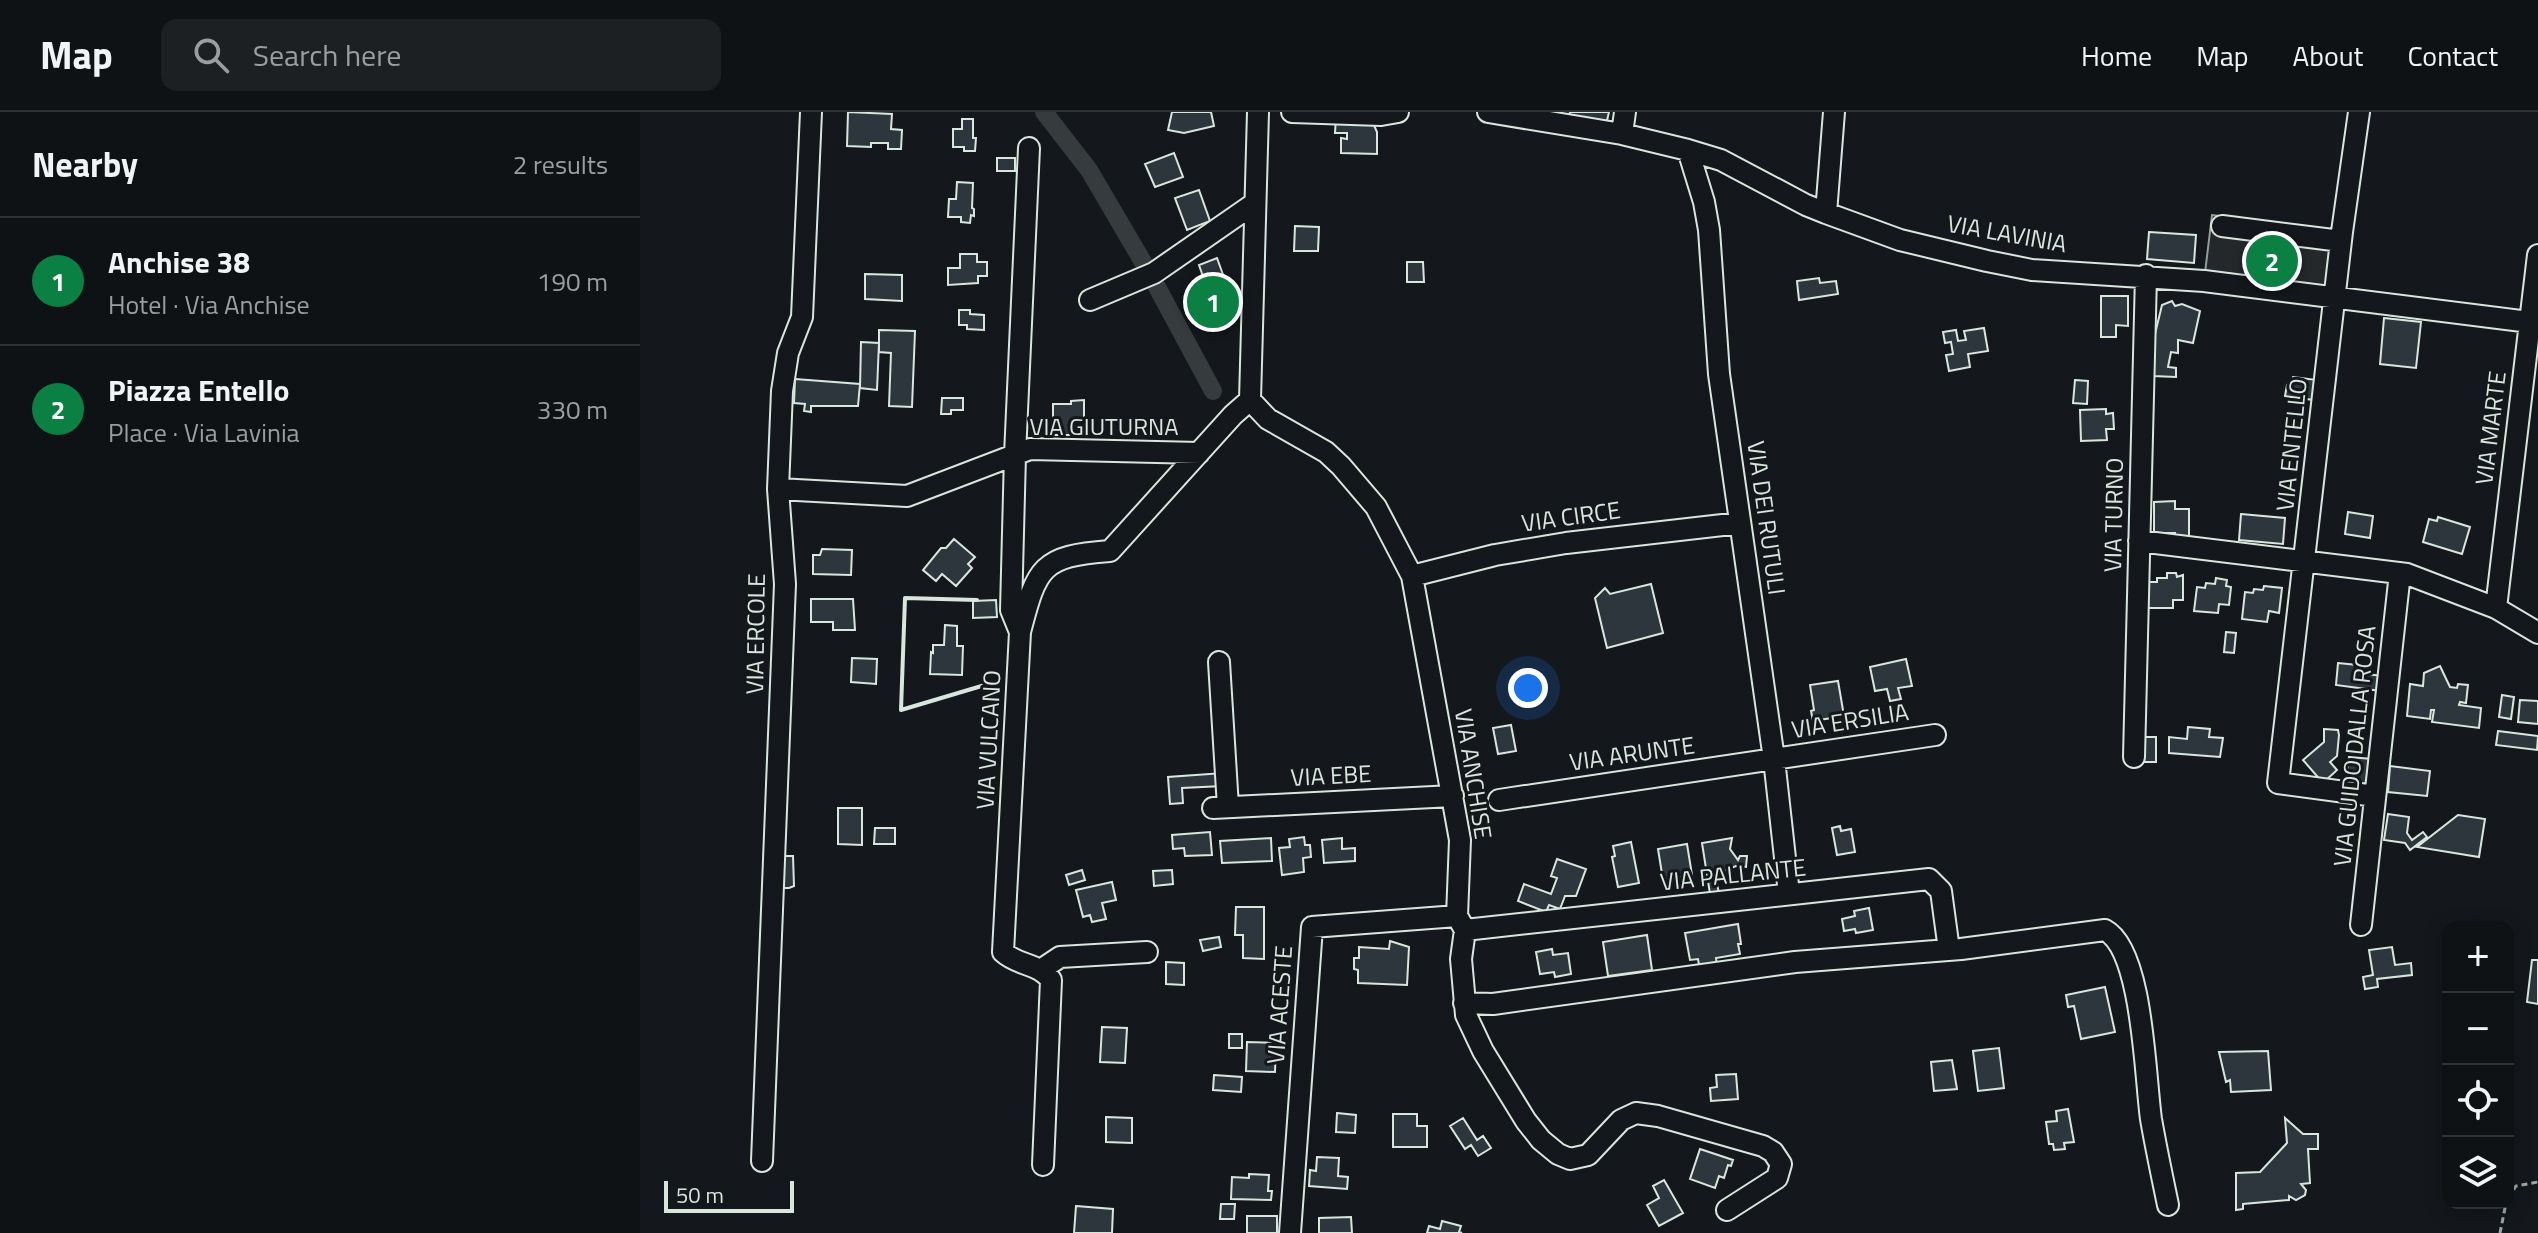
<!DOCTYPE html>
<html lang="en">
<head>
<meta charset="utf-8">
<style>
	body { margin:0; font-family:"Titillium Web",sans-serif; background:#1d2022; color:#f1f3f6 }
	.controls { position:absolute; right:24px; bottom:24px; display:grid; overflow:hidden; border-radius:16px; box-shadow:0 4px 20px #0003 }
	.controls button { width:72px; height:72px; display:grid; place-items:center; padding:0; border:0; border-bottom:2px solid #2f3234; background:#0f1215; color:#f1f3f6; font:40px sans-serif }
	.scale { position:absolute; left:24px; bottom:20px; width:130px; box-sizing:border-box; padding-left:8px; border:4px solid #d8e6dc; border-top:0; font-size:22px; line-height:28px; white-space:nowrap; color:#d8e6dc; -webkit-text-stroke:6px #14181c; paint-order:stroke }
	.you { position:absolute; left:888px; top:576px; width:28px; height:28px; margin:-20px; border:6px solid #fff; border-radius:50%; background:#1a73e8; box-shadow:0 0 0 12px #1a73e833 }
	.badge { display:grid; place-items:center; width:52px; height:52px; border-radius:50%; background:#0b8043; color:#fff; font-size:26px; font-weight:700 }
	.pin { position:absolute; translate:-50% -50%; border:4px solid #fff; box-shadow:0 2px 8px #0006 }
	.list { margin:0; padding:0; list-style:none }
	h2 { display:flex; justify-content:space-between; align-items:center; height:104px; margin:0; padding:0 32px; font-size:34px }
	h2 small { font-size:26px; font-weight:400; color:#9b9ea0 }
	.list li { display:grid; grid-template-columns:52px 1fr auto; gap:24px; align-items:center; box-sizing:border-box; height:128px; padding:0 32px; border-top:2px solid #2f3234 }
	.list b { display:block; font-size:30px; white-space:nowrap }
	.list p { margin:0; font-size:26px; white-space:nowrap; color:#9b9ea0 }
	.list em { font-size:26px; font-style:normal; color:#9b9ea0 }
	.icon { flex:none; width:44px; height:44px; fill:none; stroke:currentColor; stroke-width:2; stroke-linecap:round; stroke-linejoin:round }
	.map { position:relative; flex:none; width:1898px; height:1121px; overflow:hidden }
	header { display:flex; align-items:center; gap:48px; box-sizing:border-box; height:112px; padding:0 40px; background:#0f1215; border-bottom:2px solid #2f3234 }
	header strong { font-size:38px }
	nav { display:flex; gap:44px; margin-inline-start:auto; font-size:28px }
	.search { width:560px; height:72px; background:#1d2022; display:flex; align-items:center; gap:20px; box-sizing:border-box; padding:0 28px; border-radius:16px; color:#9b9ea0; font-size:30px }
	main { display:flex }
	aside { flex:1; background:#0f1215 }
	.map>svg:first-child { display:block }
	.parking { fill:#24282b; stroke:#939e99; stroke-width:2 }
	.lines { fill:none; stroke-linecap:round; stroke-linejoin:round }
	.canal { stroke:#363b3e; stroke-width:18 }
	.building { fill:#2c363c; stroke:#d8e6dc; stroke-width:2 }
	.minor-casing { stroke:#d8e6dc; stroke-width:24 }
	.path { stroke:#9da8a2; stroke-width:3; stroke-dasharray:6 4; stroke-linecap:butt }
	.minor { stroke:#14181c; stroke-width:20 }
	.wall { stroke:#d8e6dc; stroke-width:4 }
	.labels { text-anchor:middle; stroke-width:6; stroke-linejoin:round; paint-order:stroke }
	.street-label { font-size:24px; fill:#d8e6dc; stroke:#14181c }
</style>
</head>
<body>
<header>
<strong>Map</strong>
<div class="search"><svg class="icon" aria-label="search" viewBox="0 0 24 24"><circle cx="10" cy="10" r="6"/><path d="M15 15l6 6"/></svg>Search here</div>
<nav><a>Home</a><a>Map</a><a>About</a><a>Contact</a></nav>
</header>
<main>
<aside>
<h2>Nearby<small>2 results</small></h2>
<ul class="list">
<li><span class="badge">1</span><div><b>Anchise 38</b><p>Hotel · Via Anchise</p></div><em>190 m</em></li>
<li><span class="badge">2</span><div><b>Piazza Entello</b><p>Place · Via Lavinia</p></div><em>330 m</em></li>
</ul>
</aside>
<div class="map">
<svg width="1898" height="1121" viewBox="0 0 1898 1121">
	<rect width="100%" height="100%" fill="#14181c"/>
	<path class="parking" d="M1572,103L1702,120L1694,185L1564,169Z"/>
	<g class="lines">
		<path class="canal" d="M404,0L449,58L503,150
			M517,175L573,279"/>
	</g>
	<path class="building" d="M208,0L252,2L251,17L262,18L261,37H248V31H231V35L207,34Z
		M532,0H571L574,14L544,21L528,18Z
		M930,0H969L966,13L929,5Z
		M696,5L732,9L737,20V42L701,41V26L707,27V21H695Z
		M322,7H333V26H336L335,39H324V35H313V17H322Z
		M534,41L543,65L515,75L505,52Z
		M357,46H375V59H357Z
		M317,70L333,71L332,96L334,97V104L331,103L330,111L321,110V105H308L309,87H316Z
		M559,78L570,109L547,118L535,86Z
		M655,114L679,115L678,139H654Z
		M1509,120L1556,123L1554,151L1507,147Z
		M320,142H337V150H347V164H338V171L308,173V156H320Z
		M577,146L590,182L583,184L590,204L565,213L554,181L567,176L559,153Z
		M767,150H783L784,170H767Z
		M225,162L262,163V189L225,187Z
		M1179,166L1180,171L1196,169L1198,182L1159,188L1157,169Z
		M1461,184H1488V214L1476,213V225H1461Z
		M1532,189L1535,194L1542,192L1560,199L1553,231L1538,228V241L1531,240L1528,255L1536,256V265L1513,264L1514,226L1522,193Z
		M319,198H330V202L344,203V218L327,217V213H319Z
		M1744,206L1781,210L1776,256L1740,252Z
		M1344,216L1348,239L1328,242L1330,255L1309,259L1306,243L1313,242L1311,230L1305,231L1303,220L1316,218L1318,229L1326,228L1324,219Z
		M239,218L275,219L272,295L249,294L251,241L239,240Z
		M221,230L239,231L237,278L220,276Z
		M1653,265L1677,268L1674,288L1645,284L1647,273L1651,274Z
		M155,267L220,272L218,294H171V300L164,299L165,292L154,291Z
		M1435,268L1448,269L1447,292L1433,291Z
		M302,286H323V298H311V302H301Z
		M444,288V323H413V292H431V289Z
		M1466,297V302L1473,301L1474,317H1466L1467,328L1441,329L1440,298Z
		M1535,389V397H1549V425H1535V421H1514V390Z
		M1708,400L1733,404L1730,426L1705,422Z
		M1601,402L1645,406L1643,432L1599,428Z
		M1798,405L1830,415L1822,442L1783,430L1789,407L1797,409Z
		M314,427L335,445L328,452L332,456L316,474L302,462L296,469L283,458L301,436H306Z
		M182,437L212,438L211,463L173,462V443H180Z
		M1527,461H1536L1537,465L1543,463V488H1533V496H1507V470H1517V466H1527Z
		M1576,466L1587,468L1586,474L1591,475L1589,493L1579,492L1578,501L1554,499L1557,475L1565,476L1566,471L1575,472Z
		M1011,472L1023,521L967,536L955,486L965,476L970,482Z
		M1624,474L1642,476L1639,501L1629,499L1627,510L1602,507L1605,480L1613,481L1614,477L1623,478Z
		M171,487H213L215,518H193V510H171Z
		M356,488L357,505L333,506V489Z
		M305,513L317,514V534H323L322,563L290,562L291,540L293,541V533H304Z
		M1586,520L1596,521L1594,541L1584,540Z
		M212,546L237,547L236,572L211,570Z
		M1266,547L1272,574L1258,576L1261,587L1250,589L1247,577L1235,579L1230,555Z
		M1698,551L1727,554L1726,562L1742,564L1741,579L1696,573Z
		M1800,554L1810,575L1817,576L1818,572L1828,573L1826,591L1820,590L1819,593L1841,596L1839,616L1792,610L1794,598H1791L1790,607L1767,604L1770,572L1783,574L1784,561Z
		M1198,569L1204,604L1173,609L1171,599L1174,598L1170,573Z
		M1862,583L1874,585L1871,607L1859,605Z
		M1880,588L1898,589V612L1878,610Z
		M871,613L876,639L858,642L853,616Z
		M1548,615L1570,617L1569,625L1583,626L1580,645L1529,641V625L1547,627Z
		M1684,617L1698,618L1699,623L1697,644L1690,650L1697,658L1683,671L1663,648L1684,630Z
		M1858,619L1898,624L1897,638L1856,633Z
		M1504,625H1516V650H1504Z
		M1709,645L1732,647L1729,676L1706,674Z
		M1750,654L1790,659L1787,684L1748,680Z
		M583,661V674L542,676L543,691L530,692L528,665Z
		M198,696H222V733L198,732Z
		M1748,702L1769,705L1767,721L1772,728L1783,720L1787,725L1770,738L1765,731L1744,728Z
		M1818,703L1845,707L1839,745L1777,735Z
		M1200,714L1201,719L1211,717L1215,740L1197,743L1192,716Z
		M235,716H255V732H234Z
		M570,720L572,743L545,744L544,736L533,737L532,723Z
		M664,725L665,733H670L671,745L663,746L664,760L642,763L639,736L650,735L649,727Z
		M631,726L632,749L582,751L580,729Z
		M702,726V737L715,736V749L684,751L682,728Z
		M1092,726L1090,737L1098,748L1100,744H1107L1106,755L1096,754L1081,760L1076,768L1079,781L1070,782L1062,731Z
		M991,730L999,771L978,775L972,745L975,744L973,734Z
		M1047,732L1052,763L1023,768L1018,737Z
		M141,744H153L154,774L149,776H141Z
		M917,747L946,757L936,784H925L920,797L909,793L906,800L878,789L884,772L911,782L917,766L911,764Z
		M442,758L445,768L429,773L426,763Z
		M532,758L533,772L514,774L513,759Z
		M472,770L476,788L462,791L466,807L452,810L450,803L443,805L436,778Z
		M596,795H624V847L603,846V823H595Z
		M1229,796L1233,818L1216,821L1215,817L1204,819L1202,807L1215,804L1214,799Z
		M1098,812L1101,832H1098L1100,842L1076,846L1077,853L1063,855L1062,852L1059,853L1058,847L1050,848L1045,821Z
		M1007,823L1012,858L968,864L963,830Z
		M579,825L581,835L563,839L560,828Z
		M750,829L769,835L767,873L718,871V858L714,857V846H719V835L749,837Z
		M1752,835L1755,853L1771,851L1772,863L1737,867L1738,875L1725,877L1723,865L1733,863L1729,838Z
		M912,837L913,843L928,841L931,862L915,865L914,860L900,862L896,840Z
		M1892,848H1898V892L1887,890Z
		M526,850L544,851V873L526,872Z
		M1465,875L1475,920L1441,927L1434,894L1428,895L1426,883Z
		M462,915L487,916L485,951L460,950Z
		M589,922H602V936H589Z
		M607,930L636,931L635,960L606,959Z
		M1359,936L1364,976L1338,979L1333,939Z
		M1628,939L1631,978L1591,980L1590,968L1586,970L1579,940Z
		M1312,948L1317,977L1294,979L1291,950Z
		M1096,962L1098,987L1071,989L1070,976L1077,975L1076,963Z
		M574,963L602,965L601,980L573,978Z
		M1428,997L1434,1030L1424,1031L1425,1037L1414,1038L1413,1032H1409L1406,1010L1417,1009L1416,999Z
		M697,1001L716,1003L715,1021L696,1020Z
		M753,1002H777V1014H787V1035H753Z
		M466,1005L492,1006V1031L466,1030Z
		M823,1006L837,1028L843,1024L851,1036L838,1044L831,1033L825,1037L810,1014Z
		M1645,1006L1663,1022H1678V1037H1668L1670,1071L1661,1072L1666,1078L1665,1083L1656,1088L1649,1084V1088L1603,1092V1097L1596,1098V1061L1620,1060L1647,1031Z
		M1060,1037L1093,1048L1091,1054L1088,1053L1084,1066L1079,1064L1075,1076L1050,1067Z
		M677,1045L699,1046L698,1064L708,1065L707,1077L669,1074L670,1058L676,1059Z
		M609,1062L629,1063L628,1079H632L631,1088L591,1087L592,1065L609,1066Z
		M1024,1068L1043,1101L1019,1114L1007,1093L1019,1086L1013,1074Z
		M581,1092H595L594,1107H580Z
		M436,1094L473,1097L472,1121H434Z
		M607,1104H637V1121H607Z
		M711,1105L712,1121H679V1106Z
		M802,1109L821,1114L819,1120L822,1121H787L789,1114L800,1117Z"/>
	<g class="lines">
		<g class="minor-casing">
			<path id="minor" d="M618,0L610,288L628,307L686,340L701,354L736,395L772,464L820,728L817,804L825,818L821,847L826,903L843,939L886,1009L901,1028L918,1042L930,1047L948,1043L981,1008L996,1001L1018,1004L1123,1034L1133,1040L1141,1052L1137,1066L1087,1098
				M652,0L741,3L758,0
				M848,0L982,22L1048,38L1081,48L1166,93L1186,101L1260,128L1347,149L1392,158L1564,169L1898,211
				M1719,0L1702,120L1638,671L1735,684
				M982,22L985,0
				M1048,38L1064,90L1069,118L1079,262L1134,647L1149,782
				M1186,101L1194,0
				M1582,114L1701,129
				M450,188L514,161L615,91
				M138,377L267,384L390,337L559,341
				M1499,429L1767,462L1856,496L1898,521
				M772,464L855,443L926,431L1100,411
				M1856,496L1898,143
				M380,520L371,498L375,343L389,36
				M579,550L588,695
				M1494,645L1506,163
				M859,688L1295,623
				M573,696L813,684
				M1721,813L1760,461
				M825,818L1289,767L1301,779L1309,838
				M402,857L420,845L507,840
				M824,891L853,892L1155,850L1321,837L1465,818C1503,838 1505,965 1511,1007C1516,1036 1522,1064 1528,1093
				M122,1049L145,472L138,377L142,279L148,241L162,205L171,0
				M403,1053L411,868C399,851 378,854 363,840L380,520C397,455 401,444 470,439L593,303L610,288
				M650,1121L672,815L817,804"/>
		</g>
		<path class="path" d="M1868,1086L1876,1074L1898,1070
			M1860,1121L1866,1091"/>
		<use href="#minor" class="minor"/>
		<path class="wall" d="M337,488L265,486L261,598L355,570"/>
	</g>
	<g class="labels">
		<g class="street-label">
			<text transform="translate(1367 122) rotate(10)" y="8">VIA LAVINIA</text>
			<text x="464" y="323">VIA GIUTURNA</text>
			<text transform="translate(1851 316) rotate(-83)" y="8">VIA MARTE</text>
			<text transform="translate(1652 333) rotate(-84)" y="8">VIA ENTELLO</text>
			<text transform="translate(1474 403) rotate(-89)" y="8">VIA TURNO</text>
			<text transform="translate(931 405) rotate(-8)" y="8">VIA CIRCE</text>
			<text transform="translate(1126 406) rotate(82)" y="8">VIA DEI RUTULI</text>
			<text transform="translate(116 522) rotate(-89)" y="8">VIA ERCOLE</text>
			<text transform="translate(1210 609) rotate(-9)" y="8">VIA ERSILIA</text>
			<text transform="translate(349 628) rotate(-87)" y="8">VIA VULCANO</text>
			<text transform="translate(1715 634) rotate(-84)" y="8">VIA GUIDO DALLA ROSA</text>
			<text transform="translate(992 642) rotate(-8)" y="8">VIA ARUNTE</text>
			<text transform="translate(833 662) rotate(81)" y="8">VIA ANCHISE</text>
			<text transform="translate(691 664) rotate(-3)" y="8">VIA EBE</text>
			<text transform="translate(1093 763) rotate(-6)" y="8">VIA PALLANTE</text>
			<text transform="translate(640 893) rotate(-86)" y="8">VIA ACESTE</text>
		</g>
	</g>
</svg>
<div class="controls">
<button>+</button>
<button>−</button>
<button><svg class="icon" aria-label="locate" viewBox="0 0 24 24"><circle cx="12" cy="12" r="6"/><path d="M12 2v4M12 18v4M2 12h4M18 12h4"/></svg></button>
<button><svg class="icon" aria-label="layers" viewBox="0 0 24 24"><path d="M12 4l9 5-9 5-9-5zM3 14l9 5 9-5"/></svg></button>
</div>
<div class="scale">50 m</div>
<div class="you"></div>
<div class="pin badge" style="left:573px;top:190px">1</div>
<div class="pin badge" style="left:1632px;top:149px">2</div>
</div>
</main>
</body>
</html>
